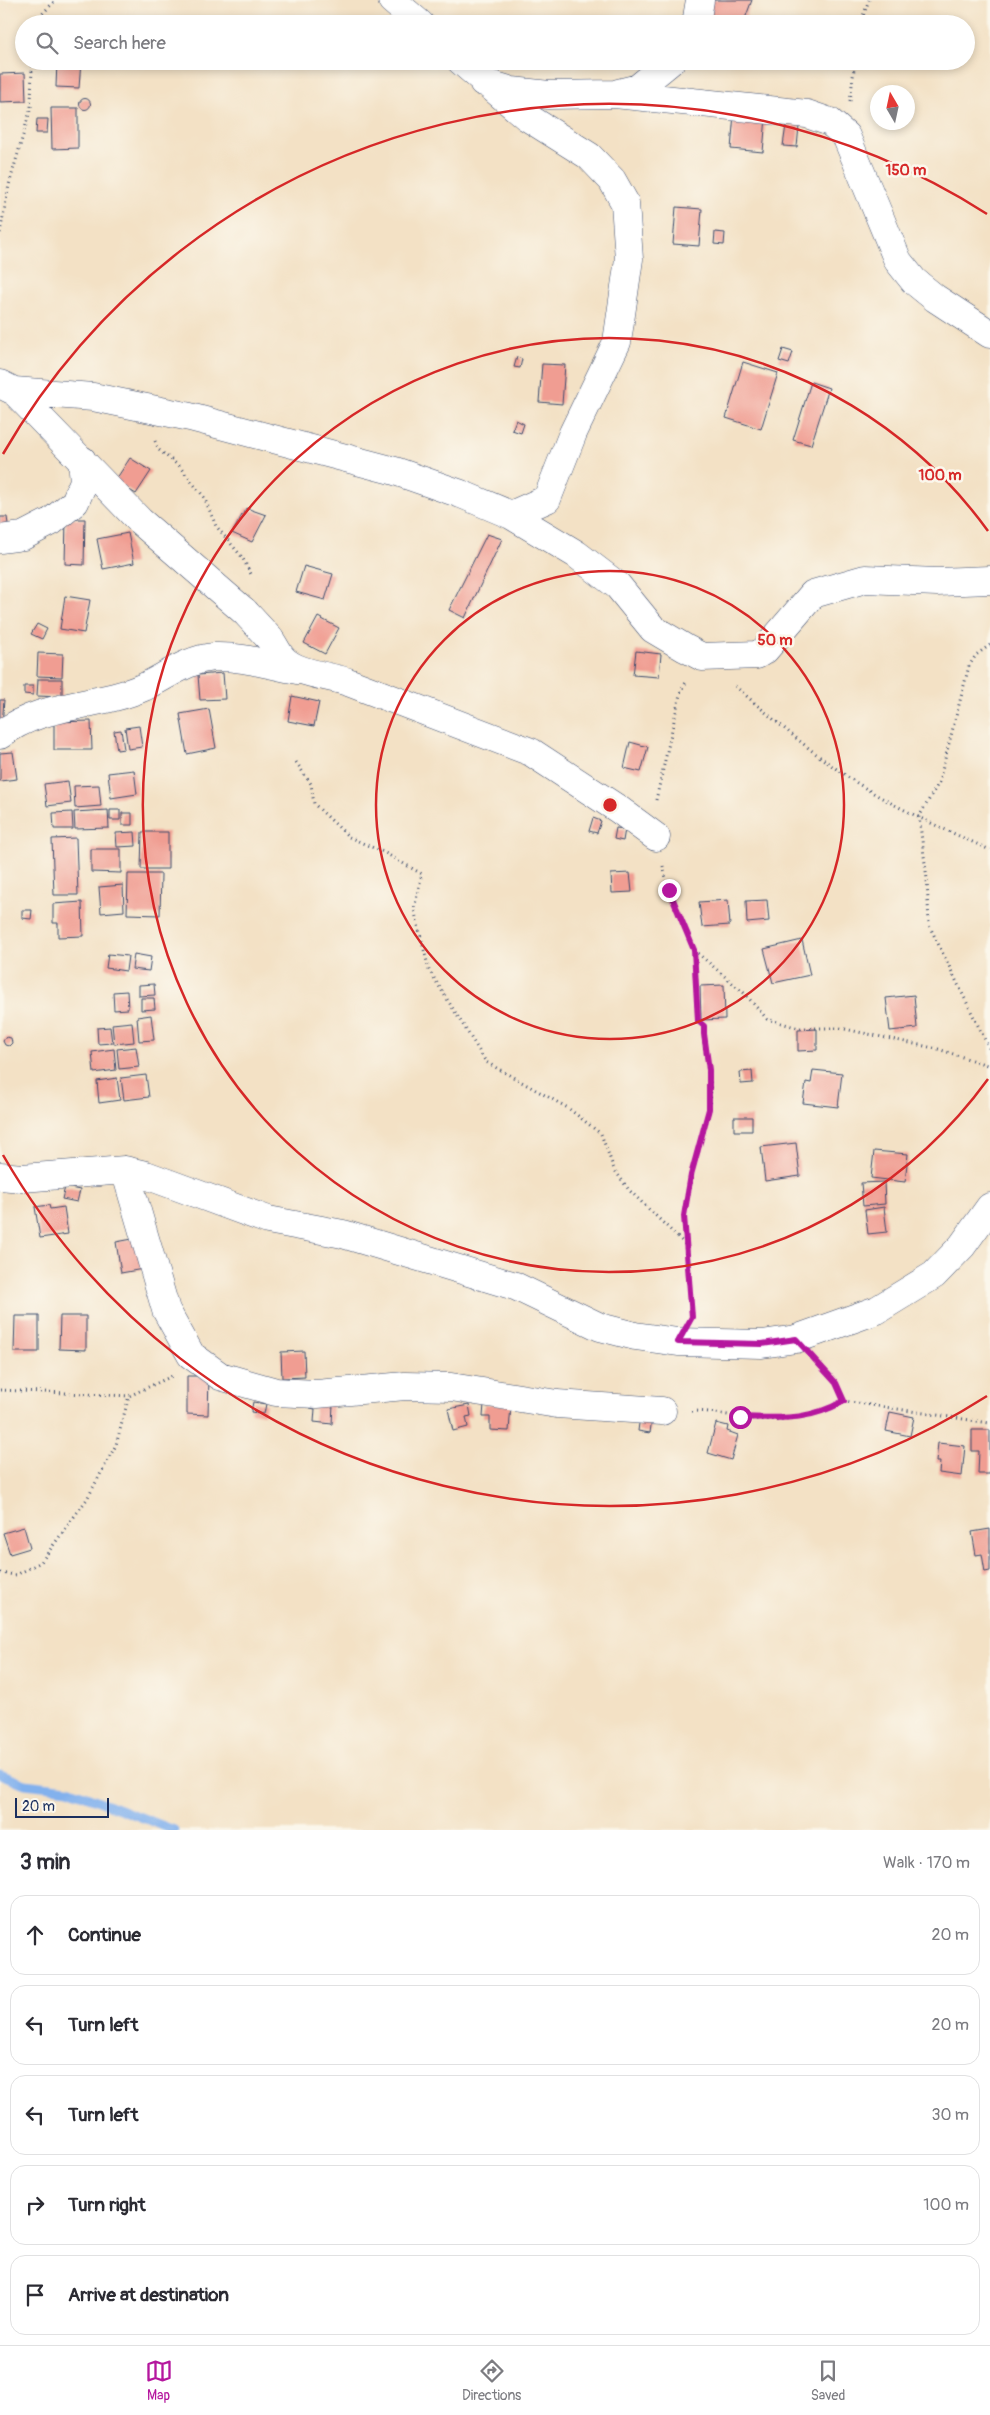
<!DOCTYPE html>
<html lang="en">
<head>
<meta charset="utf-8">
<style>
	body { margin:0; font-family:Pangolin,sans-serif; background:#f2f2f3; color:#2b2b33 }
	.compass { position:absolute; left:870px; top:85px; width:45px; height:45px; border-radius:50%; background:#fff; box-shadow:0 2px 8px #0003; rotate:351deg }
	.scale { position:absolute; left:15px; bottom:12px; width:94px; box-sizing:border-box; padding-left:5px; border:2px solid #1b2f5e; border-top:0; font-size:14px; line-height:18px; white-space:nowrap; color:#1b2f5e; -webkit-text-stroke:4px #fbf7ec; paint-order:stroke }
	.stop { position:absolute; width:15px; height:15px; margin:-11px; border:4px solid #b5179e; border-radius:50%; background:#fff }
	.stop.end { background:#b5179e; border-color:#fff; box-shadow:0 1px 5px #0008 }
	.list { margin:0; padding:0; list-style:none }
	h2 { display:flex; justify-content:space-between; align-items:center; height:65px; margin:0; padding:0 20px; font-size:21px }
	h2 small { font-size:16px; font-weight:400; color:#7c7c81 }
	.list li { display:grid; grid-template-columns:32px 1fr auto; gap:15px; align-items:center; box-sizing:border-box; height:80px; margin:0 10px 10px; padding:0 10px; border:1px solid #e1e1e2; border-radius:15px }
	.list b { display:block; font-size:19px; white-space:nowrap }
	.list em { font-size:16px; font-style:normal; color:#7c7c81 }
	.icon { flex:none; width:28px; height:28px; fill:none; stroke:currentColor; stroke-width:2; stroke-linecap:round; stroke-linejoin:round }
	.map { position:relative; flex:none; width:990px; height:1830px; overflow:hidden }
	.search { position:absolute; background:#fff; box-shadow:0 2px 8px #0003; left:15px; right:15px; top:15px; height:55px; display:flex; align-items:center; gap:12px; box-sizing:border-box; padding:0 18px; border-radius:28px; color:#7c7c81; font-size:19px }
	.sheet { height:515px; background:#fff }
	nav { display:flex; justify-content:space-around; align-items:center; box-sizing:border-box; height:70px; border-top:1px solid #e1e1e2; background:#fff; font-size:14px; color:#7c7c81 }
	nav a { display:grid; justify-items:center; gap:2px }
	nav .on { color:#b5179e }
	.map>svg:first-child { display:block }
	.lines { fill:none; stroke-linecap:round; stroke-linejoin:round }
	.stream { stroke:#82b1ed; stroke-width:9 }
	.building { fill:#f09d92 }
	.minor-casing { stroke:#3b4a6d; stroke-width:29 }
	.path { stroke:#3b4a6d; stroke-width:3; stroke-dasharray:1 4; stroke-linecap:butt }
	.minor { stroke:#fff; stroke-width:28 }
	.minor-bridge-casing { stroke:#3b4a6d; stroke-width:29; stroke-linecap:butt }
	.minor-bridge { stroke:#fff; stroke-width:28 }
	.route { stroke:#b5179e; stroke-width:6 }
	.ring { fill:none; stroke:#d62828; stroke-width:2.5 }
	.centre { fill:#d62828; stroke:#fbf7ec; stroke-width:2.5 }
	.ring-label { font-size:15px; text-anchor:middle; font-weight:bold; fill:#d62828; stroke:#fbf7ec; stroke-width:5; stroke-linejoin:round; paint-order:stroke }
</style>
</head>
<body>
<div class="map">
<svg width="990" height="1830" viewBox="0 0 990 1830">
	<rect width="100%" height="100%" fill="#fbf7ec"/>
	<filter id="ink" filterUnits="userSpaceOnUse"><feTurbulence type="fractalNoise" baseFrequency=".02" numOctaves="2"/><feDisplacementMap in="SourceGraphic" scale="10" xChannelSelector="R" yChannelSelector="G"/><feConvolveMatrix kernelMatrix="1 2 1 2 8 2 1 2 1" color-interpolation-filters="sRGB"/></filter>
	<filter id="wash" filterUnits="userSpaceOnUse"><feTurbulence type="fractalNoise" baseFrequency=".0096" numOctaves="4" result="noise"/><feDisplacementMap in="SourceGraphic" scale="20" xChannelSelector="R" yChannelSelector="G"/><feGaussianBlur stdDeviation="1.12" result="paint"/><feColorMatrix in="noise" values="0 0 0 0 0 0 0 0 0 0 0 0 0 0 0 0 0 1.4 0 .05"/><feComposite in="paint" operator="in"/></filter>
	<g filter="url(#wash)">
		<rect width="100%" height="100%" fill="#f3e1c5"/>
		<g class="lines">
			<path class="stream" d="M0,1774L25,1784L68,1789L174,1830"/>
		</g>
		<g id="blocks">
			<path class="building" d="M712,0H752L743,24H704Z
				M57,61H81L79,88L56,87Z
				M25,73L26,101L0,102V74Z
				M79.5 104a5.5 5.5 0 1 1 11 0a5.5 5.5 0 1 1-11 0Z
				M51,108H78V148L52,149Z
				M734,114L766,117L763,152L731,149Z
				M37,119H48L47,133H36Z
				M786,125L799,126L797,147L783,146Z
				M676,207L702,209L699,246L673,244Z
				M715,232L725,233L724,245L714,244Z
				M783,349L793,352L789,364L779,361Z
				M517,357L522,359L520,368L514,367Z
				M743,362L778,373L761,429L726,418Z
				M542,364L565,365L562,404L539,402Z
				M811,382L829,388L811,445L793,440Z
				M516,420L524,424L521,433L512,430Z
				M130,458L151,471L136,494L115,481Z
				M246,508L266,515L252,542L232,533Z
				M0,517H7L8,524L0,525Z
				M66,519H85L84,565L65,564Z
				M128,533L134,563L103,569L97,539Z
				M487,534L502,539L465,618L449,610Z
				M304,566L333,574L325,600L296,592Z
				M65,596L90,600L84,633L60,629Z
				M318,617L339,628L325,654L304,643Z
				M37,624L47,629L42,639L31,634Z
				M636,651L661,654L659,677L633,675Z
				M38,653L63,654L62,677L37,676Z
				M223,673L225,699L200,700L198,675Z
				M38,679H62V697L37,696Z
				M24,686H33V695L24,694Z
				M292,696L319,702L314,726L288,721Z
				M0,700H4L2,725L0,724Z
				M209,709L216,748L187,754L180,714Z
				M91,721L92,750H54V722Z
				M139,726L142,747L128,749L125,728Z
				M121,730L124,749L117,750L114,731Z
				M630,742L648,747L641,772L624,768Z
				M13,752L17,779L0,781V753Z
				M134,770L137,794L111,798L108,773Z
				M68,781L71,803L47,806L44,784Z
				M99,785L101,806L75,808L74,786Z
				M108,810L109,828L75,829L74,812Z
				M110,810H120V820H110Z
				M72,812L73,829H54L53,813Z
				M122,813H132V825H122Z
				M593,818L601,821L597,833L589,831Z
				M616,828L625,829L623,841L614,839Z
				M135,832L136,846L117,847L116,833Z
				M142,832H168V869H141Z
				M76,838L78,895H54L52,839Z
				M91,849H121V873L91,872Z
				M630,873L632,892L612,893L611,874Z
				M128,874H161L160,915L127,914Z
				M123,885L124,911L101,913L99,887Z
				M728,900L730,925L702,927L699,902Z
				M767,900L769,921L747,923L746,901Z
				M82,902L83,936L58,937V923H53V904Z
				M22,910H32L31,919L22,918Z
				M802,940L810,975L773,983L764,949Z
				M108,954L128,956L126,971L106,968Z
				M134,954L151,957L149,971L132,969Z
				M154,984L155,995L139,996V985Z
				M724,985L725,1019L701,1020L700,986Z
				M127,991L128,1009L114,1010L113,992Z
				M914,995L917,1028L890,1031L886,998Z
				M141,998H154L155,1009L141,1010Z
				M151,1015L154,1040L139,1041L137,1017Z
				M132,1022L134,1042L114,1044L112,1024Z
				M110,1027L112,1043L98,1044L97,1028Z
				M817,1029V1050L798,1051V1030Z
				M6,1037L11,1038L12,1043L9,1046L5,1045L3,1041Z
				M136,1047L139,1067L119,1069L117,1049Z
				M114,1049L116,1070L94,1073L92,1052Z
				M813,1070L842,1073L838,1107L803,1103L806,1082L811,1083Z
				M752,1071L753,1083L741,1084L740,1072Z
				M146,1075L149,1097L124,1100L121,1078Z
				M117,1078L120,1100L99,1103L97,1081Z
				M734,1117H752V1131H734Z
				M796,1143L800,1176L765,1181L761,1147Z
				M874,1151L908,1154L905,1182L871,1178Z
				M884,1182L885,1204L863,1206L861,1183Z
				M65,1187L80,1190L77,1202L62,1199Z
				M49,1205L50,1209L64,1207L68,1234L40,1238L35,1207Z
				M884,1207L887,1232L868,1234L865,1210Z
				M138,1238L143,1269L121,1273L116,1242Z
				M15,1316H39V1352H14Z
				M60,1316H86V1350L59,1349Z
				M304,1351L305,1377L282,1378L281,1352Z
				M187,1376H209L208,1415L187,1414Z
				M253,1402L266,1404L264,1414L251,1412Z
				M310,1403L333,1404L332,1424L314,1422L315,1409L310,1408Z
				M484,1404L511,1405L509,1431L490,1430V1417H483Z
				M469,1405L471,1416L466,1417L468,1427L453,1431L448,1409Z
				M890,1412L914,1417L910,1436L886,1431Z
				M640,1416L652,1418L650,1433L638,1431Z
				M716,1423L728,1426L727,1431L738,1435L731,1460L708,1453Z
				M972,1430H990V1474H978L979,1451H972Z
				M938,1443L965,1446L962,1476L939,1473L940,1462H936Z
				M24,1527L30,1548L10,1554L3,1533Z
				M990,1529V1571L985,1572L982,1554L976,1555L972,1532Z"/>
		</g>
	</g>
	<g filter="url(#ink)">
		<use href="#blocks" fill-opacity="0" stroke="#3b4a6d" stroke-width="1"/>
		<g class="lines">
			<g class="minor-casing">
				<path id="minor" d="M392,0L420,24
					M696,24L700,0
					M461,61L527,117L589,156L612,180L625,203L629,259L617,342L573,433L547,499L511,515
					M483,82L512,91L549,95L615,94L807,114L830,122L846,136L898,261L914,281L935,298L990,334
					M618,93L638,88L671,61
					M0,384L14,391L93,397L190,417L395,471L461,494L511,515L576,554L618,586L653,629L685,648L702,657L757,655L765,650L813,594L865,579L937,582L990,580
					M14,391L140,521L245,612
					M0,539L23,536L52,521L75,502L84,481L82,460
					M269,638C274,644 277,652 282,658C296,674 328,675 348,682L531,752L618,809L656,837
					M0,735C42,702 97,708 144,687C167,676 188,659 214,657C243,656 269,665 297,670
					M125,1170L166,1310L191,1355L220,1376L276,1392L317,1394L405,1386L451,1387L557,1404L662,1411
					M0,1176L22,1178L125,1170L146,1175L268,1220L343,1234L515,1286L600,1327L635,1336L678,1342L762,1344L796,1339L877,1310L934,1275L962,1246L990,1207"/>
			</g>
			<path class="path" d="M32,24L56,0
				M860,24L869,0
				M850,101L855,61
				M0,233L9,185L31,107L32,61
				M155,441L159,450L179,466L204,497L216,526L242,557L252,576
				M990,645L976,655L969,666L939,782L919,817L927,879L929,925L990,1050
				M735,686C772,718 808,750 848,777C892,807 942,828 990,850
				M296,762L311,784L314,804L349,837L385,853L422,874L414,909L429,970L486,1062L568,1108L601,1134L614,1169L629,1190L686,1245L692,1314
				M656,800L681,690L687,681
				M663,866L669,890L694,950L698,1021L704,1026C702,1053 715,1082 709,1110C699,1160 679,1191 686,1245
				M694,950L744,993L767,1019L799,1028H840L938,1049L990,1066
				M818,1363L836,1383L844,1401
				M0,1390L129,1396L172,1376
				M692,1411C708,1411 722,1414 738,1417C774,1423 812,1419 844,1401L990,1423
				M0,1573L16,1575L41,1562L87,1499L116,1445L129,1396"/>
			<use href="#minor" class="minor"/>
			<g class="minor-bridge-casing">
				<path id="minor-bridge" d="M245,612L269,638"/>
			</g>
			<use href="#minor-bridge" class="minor-bridge"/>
		</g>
	</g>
	<g class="lines" filter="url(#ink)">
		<path class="route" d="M669,890L694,950L698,1021L704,1026V1034L709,1070V1109L691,1175L684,1216L692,1317L678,1342L762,1344L796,1339L836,1383L844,1401C806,1422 781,1418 740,1417"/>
	</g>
	<g class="ring">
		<circle cx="610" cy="805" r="234"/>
		<path d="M988 1079A467 467 0 1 1 988 531"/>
		<path d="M987 1396A701 701 0 0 1 3 1155M3 454A701 701 0 0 1 987 214"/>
	</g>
	<circle cx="610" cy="805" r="8" class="centre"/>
	<g class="ring-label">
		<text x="906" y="175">150 m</text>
		<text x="940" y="480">100 m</text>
		<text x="775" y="645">50 m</text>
	</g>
</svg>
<svg class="compass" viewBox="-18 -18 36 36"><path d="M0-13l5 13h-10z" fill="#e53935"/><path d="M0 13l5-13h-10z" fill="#7c7c81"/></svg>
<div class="scale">20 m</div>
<div class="stop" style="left:740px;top:1417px"></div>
<div class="stop end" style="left:669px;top:890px"></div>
<div class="search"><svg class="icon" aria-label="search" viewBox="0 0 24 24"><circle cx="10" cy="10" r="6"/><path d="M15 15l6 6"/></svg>Search here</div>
</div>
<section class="sheet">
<h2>3 min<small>Walk · 170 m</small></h2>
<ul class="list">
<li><svg class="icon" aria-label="ahead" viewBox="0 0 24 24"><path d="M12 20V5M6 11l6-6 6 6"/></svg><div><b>Continue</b></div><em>20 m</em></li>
<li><svg class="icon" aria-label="left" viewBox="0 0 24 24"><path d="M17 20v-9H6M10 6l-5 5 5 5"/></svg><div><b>Turn left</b></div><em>20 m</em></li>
<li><svg class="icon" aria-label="left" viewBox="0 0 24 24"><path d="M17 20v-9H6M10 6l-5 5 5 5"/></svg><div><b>Turn left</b></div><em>30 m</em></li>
<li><svg class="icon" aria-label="right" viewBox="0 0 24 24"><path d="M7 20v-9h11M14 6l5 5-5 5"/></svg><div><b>Turn right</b></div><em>100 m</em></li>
<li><svg class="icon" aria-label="arrive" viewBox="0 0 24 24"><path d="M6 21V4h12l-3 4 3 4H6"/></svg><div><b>Arrive at destination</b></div></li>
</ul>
</section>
<nav>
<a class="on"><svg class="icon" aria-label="map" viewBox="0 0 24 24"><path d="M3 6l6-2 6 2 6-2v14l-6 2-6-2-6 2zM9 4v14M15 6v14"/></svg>Map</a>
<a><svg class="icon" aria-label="directions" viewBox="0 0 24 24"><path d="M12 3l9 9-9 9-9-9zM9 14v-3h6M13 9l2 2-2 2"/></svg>Directions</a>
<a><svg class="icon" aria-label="saved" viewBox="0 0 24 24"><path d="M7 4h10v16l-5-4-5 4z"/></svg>Saved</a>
</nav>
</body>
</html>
